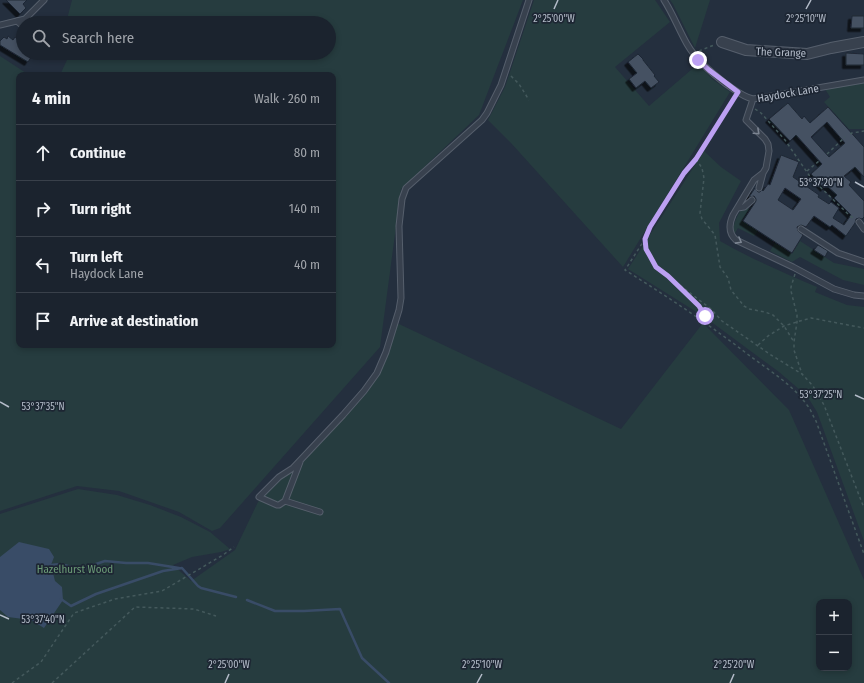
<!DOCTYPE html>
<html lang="en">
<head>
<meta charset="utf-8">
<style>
	body { margin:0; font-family:"Fira Sans Condensed",sans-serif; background:#282f3a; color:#f1f3f6 }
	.controls { position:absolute; right:12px; bottom:12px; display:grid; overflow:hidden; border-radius:8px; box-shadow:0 2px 6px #0003 }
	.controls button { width:36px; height:36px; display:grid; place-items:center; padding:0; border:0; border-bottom:1px solid #39404a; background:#1b232e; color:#f1f3f6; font:20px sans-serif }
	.stop { position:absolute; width:12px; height:12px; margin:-9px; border:3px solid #bca0f2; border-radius:50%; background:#fff }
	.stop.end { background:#bca0f2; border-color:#fff; box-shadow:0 1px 4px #0008 }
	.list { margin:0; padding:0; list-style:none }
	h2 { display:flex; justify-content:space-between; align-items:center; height:52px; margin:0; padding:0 16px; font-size:17px }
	h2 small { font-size:13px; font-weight:400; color:#a0a4aa }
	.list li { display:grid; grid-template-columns:26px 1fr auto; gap:12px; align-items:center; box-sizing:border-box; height:56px; padding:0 16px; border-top:1px solid #39404a }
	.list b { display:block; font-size:15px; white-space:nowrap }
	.list p { margin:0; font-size:13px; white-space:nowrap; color:#a0a4aa }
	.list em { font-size:13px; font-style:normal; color:#a0a4aa }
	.icon { flex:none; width:22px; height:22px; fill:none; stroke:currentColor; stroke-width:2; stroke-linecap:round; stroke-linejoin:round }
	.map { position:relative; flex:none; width:864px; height:683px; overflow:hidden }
	.search { position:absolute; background:#1b232e; box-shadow:0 2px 6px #0003; left:16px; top:16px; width:320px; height:44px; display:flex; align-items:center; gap:10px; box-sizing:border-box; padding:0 14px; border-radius:22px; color:#a0a4aa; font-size:15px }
	.panel { position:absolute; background:#1b232e; box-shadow:0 2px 6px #0003; left:16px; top:72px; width:320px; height:276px; border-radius:8px }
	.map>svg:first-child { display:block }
	.green { fill:#263c3f; fill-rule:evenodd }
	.water { fill:#394c67 }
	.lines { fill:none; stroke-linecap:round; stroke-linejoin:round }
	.stream { stroke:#394c67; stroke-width:2.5 }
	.building { fill:#455162; stroke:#1f2835; fill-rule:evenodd; filter:url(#shadow) }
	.service-casing { stroke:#565f6c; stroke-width:7 }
	.minor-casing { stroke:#565f6c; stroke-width:12 }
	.path { stroke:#44595c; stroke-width:1.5; stroke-dasharray:3 3; stroke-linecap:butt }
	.service { stroke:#38414e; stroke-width:5 }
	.minor { stroke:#38414e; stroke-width:10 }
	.oneway { stroke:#7c8592 }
	.route { stroke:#bca0f2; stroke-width:5 }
	.ticks { fill:none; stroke:#b4bcc9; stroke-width:1.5 }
	.labels { text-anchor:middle; stroke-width:3.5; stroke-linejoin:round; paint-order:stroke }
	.street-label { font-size:11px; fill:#b4bcc9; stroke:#1d2633 }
	.park-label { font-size:11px; fill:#6b9a76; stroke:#1d2633 }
	.ticks-label { font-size:10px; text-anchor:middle; fill:#b4bcc9; stroke:#1d2633; stroke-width:3.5; stroke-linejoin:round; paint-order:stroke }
</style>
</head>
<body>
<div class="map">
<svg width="864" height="683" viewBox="0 0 864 683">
	<defs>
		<filter id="shadow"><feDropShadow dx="-3.5" dy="3.5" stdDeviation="0" flood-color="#0009"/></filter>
	</defs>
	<rect width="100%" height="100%" fill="#242f3e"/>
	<path class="green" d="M72,0H523L479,115L401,189L380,347L220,528L212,531L179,512L119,491L77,486L0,511V56L29,75H19V345H333V75H60L67,60L58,54V53H329V23H66Z
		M534,0H655L670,22L615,67L649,106L698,64L712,79L730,92L623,267L511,143L488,120L505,87Z
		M670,0H710L695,48L673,4Z
		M864,83V129H849L824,102L830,97L825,89Z
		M704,151L721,167L741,181L719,223L720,241C751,259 785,273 817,287L815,292L832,299L847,305L864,307V541L817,412L807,396L779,372L706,318L628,269Z
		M748,208L749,209L742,221L758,231L754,236L738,228L735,233L733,232C733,226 737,214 741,211C743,209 746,209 748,208Z
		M800,241L834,263L864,269V285L843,280L800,257L792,262L770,251L775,243L792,254Z
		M703,323L789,410L864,580V683H0V514L78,489L117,495L150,505L181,517L210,532L230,549L221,552L192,557L173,565L191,581L235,550L258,502L310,445L344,417L379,373L387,356L395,327L399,324L621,429ZM819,602H849V668H819Z"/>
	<path class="water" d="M19,542L49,549L54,557L51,565L55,581L62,587L63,600L44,628L31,620L8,617L0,610V557Z"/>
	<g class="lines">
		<path class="stream" d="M48,566C60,562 67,565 78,570L105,561L126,563H148L179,568
			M61,599L71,606L96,594L163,571L182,568L198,586L201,588L236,597
			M247,600L275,611H304L340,609L362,658L389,683"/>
	</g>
	<path class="building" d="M6,0H27L23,4L26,8L20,14Z
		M852,16H864V28H851Z
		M8,36L13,40L15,37L23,42V53H34L28,62L0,45V41L4,37L7,39Z
		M846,53L864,54V65H846Z
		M638,54L643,59V60L655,75L654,76L659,82L651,88L645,81L636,88L629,79L637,73L628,62Z
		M788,103L802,119L804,116L810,123L828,107L864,147V177L855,167L844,176L851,182L849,185L864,201V217L862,219L859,218L856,219L855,223L846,236L832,225L830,227L814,216L806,227L801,225L797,227L798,231L803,235L792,253L743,221L756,201V199L754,196L749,197L755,188L758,192H760L762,190L763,191L768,184L770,185L781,155L799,162L793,177L819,195L818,197L829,204L831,202L839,208L833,218L844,225L851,215L834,198L837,195L826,185L824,188L811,174L822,164L796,135L790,141L769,119ZM827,122L845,143L829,157L811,137ZM785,188L801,199L793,210L778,200Z
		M818,245L828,251L825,257L814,250Z"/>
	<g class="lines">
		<g class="service-casing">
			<path id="service" d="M664,0C673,14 679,30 687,44C696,60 712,73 726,84C735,90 743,97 753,99L864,80
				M17,21L23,26
				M0,25L25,19L44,0
				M753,99L746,120L765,139L768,144L769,151L766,168L763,173L754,180L733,215C729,224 728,233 736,240L793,267L834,289L854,295L864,296
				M759,188L763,173
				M738,208L744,207L752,200
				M859,222L864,229
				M801,229L838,253L864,262
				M285,501L300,462
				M320,512L285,501L279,505H277L259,497L279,477L293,468L343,415L364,391L377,373L386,352L399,310L401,298L399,226L402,199L406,188L482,120L487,113L501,85L529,0"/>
		</g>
		<g class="minor-casing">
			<path id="minor" d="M722,42L746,50L807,54L831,48L864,42"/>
		</g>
		<path class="path" d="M699,51L714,45
			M511,76L519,84L529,100
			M735,97L696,159L684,173L650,227L645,239L625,270C668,297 710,325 750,356C770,371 793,385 807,405C811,410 813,416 816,421L864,554
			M755,109L761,113L785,140L811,178L847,213L854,219
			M850,134L852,133L864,131
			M827,154L845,137
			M696,159L702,168L704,178L700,213L702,219L715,235L720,267L728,278L731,290L744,306L749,309L765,312L773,315L784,326L794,342
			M807,171L819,161
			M645,240L646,249L650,256L656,267L711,309L722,321L771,355L802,374L813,386L824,405L864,508
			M795,274L791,287V291L797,315V322L794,342V350L802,374
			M677,284L699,306L708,324
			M758,345L768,336L784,326L800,321L811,318L864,328
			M12,683L41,662L74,613L115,599L162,591L223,555L234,547
			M52,683L135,607L194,609L216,616"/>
		<use href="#service" class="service"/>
		<use href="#minor" class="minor"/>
	</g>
	<defs><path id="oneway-chevron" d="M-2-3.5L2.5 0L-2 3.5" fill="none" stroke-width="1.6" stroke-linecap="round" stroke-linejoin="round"/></defs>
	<g class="oneway">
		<use href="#oneway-chevron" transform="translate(757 132) rotate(43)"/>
		<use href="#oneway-chevron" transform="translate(739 241) rotate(29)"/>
	</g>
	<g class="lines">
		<path class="route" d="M698,60L709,70L738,92L696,159L684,173L650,227L645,239L646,249L650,256L656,267L668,276L699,306L705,316"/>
	</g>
	<path class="ticks" d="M554,9L558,0M806,9L811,0M855,182L864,187M855,395L864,399M0,402L9,407M0,615L9,619M225,683L229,674M477,683L482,674M730,683L734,674"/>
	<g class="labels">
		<g class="street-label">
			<text transform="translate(781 52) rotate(2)" y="4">The Grange</text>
			<text transform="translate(788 93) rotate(-10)" y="4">Haydock Lane</text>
		</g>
		<g class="park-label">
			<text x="75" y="573">Hazelhurst Wood</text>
		</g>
	</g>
	<g class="ticks-label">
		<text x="554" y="22">2°25'00"W</text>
		<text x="806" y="22">2°25'10"W</text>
		<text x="821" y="186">53°37'20"N</text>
		<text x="821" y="398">53°37'25"N</text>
		<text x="43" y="410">53°37'35"N</text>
		<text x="43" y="623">53°37'40"N</text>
		<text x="229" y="668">2°25'00"W</text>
		<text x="482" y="668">2°25'10"W</text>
		<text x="734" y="668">2°25'20"W</text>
	</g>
</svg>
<div class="controls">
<button>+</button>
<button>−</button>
</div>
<div class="stop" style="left:705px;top:316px"></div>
<div class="stop end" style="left:698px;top:60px"></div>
<div class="search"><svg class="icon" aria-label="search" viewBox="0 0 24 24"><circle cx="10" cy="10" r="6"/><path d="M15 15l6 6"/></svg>Search here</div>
<section class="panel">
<h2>4 min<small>Walk · 260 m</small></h2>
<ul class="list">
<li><svg class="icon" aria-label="ahead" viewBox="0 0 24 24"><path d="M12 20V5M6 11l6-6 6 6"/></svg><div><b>Continue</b></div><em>80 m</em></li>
<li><svg class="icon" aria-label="right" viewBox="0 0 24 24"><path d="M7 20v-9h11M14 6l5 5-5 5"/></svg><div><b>Turn right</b></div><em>140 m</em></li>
<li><svg class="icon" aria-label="left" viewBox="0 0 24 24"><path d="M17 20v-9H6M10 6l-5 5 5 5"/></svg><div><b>Turn left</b><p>Haydock Lane</p></div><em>40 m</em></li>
<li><svg class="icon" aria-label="arrive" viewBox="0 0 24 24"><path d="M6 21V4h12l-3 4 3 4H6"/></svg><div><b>Arrive at destination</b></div></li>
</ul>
</section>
</div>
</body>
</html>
